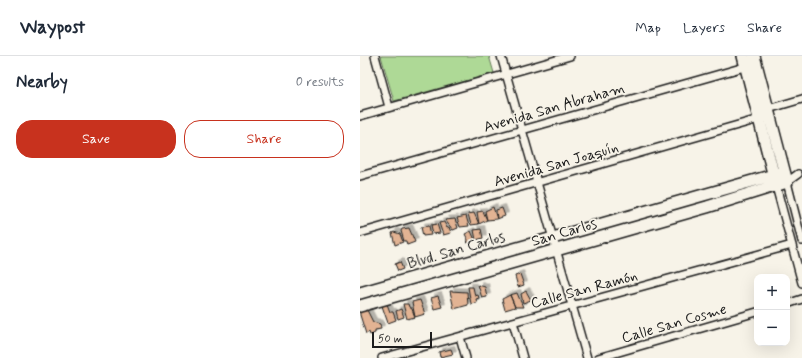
<!DOCTYPE html>
<html lang="en">
<head>
<meta charset="utf-8">
<style>
	body { margin:0; font-family:Mynerve,sans-serif; background:#f6f6f7; color:#1f2937 }
	.controls { position:absolute; right:12px; bottom:12px; display:grid; overflow:hidden; border-radius:8px; box-shadow:0 4px 16px #0002 }
	.controls button { width:36px; height:36px; display:grid; place-items:center; padding:0; border:0; border-bottom:1px solid #e0e1e3; background:#fff; color:#1f2937; font:20px sans-serif }
	.scale { position:absolute; left:12px; bottom:10px; width:60px; box-sizing:border-box; padding-left:4px; border:2px solid #1c1c1c; border-top:0; font-size:11px; line-height:14px; white-space:nowrap; color:#1c1c1c; -webkit-text-stroke:3px #f7f3e8; paint-order:stroke }
	.list { margin:0; padding:0; list-style:none }
	h2 { display:flex; justify-content:space-between; align-items:center; height:52px; margin:0; padding:0 16px; font-size:17px }
	h2 small { font-size:13px; font-weight:400; color:#747a83 }
	.actions { display:flex; gap:8px; padding:12px 16px }
	.actions a { flex:1; padding:9px 0; border:1px solid #c8321e; border-radius:16px; text-align:center; font-size:14px; color:#c8321e }
	.actions .main { background:#c8321e; color:#fff }
	.map { position:relative; flex:none; width:442px; height:302px; overflow:hidden }
	header { display:flex; align-items:center; gap:24px; box-sizing:border-box; height:56px; padding:0 20px; background:#fff; border-bottom:1px solid #e0e1e3 }
	header strong { font-size:19px }
	nav { display:flex; gap:22px; margin-inline-start:auto; font-size:14px }
	main { display:flex }
	aside { flex:1; background:#fff }
	.map>svg:first-child { display:block }
	.green { fill:#aed996; stroke:#657a59 }
	.building { fill:#e2b393; stroke:#1c1c1c; filter:url(#shadow) }
	.lines { fill:none; stroke-linecap:round; stroke-linejoin:round }
	.minor-casing { stroke:#1c1c1c; stroke-width:10 }
	.secondary-casing { stroke:#1c1c1c; stroke-width:14 }
	.minor { stroke:#f7f3e8; stroke-width:7 }
	.secondary { stroke:#f7f3e8; stroke-width:11 }
	.labels { text-anchor:middle; stroke-width:3.5; stroke-linejoin:round; paint-order:stroke }
	.street-label { font-size:15px; fill:#1c1c1c; stroke:#f7f3e8 }
</style>
</head>
<body>
<header>
<strong>Waypost</strong>
<nav><a>Map</a><a>Layers</a><a>Share</a></nav>
</header>
<main>
<aside>
<h2>Nearby<small>0 results</small></h2>
<ul class="list">
</ul>
<div class="actions"><a class="main">Save</a><a>Share</a></div>
</aside>
<div class="map">
<svg width="442" height="302" viewBox="0 0 442 302">
	<defs>
		<filter id="shadow"><feDropShadow dx="3.5" dy="-3.5" stdDeviation="0" flood-color="#0004"/></filter>
	</defs>
	<rect width="100%" height="100%" fill="#f7f3e8"/>
	<filter id="ink" filterUnits="userSpaceOnUse"><feTurbulence type="fractalNoise" baseFrequency=".025" numOctaves="2"/><feDisplacementMap in="SourceGraphic" scale="8" xChannelSelector="R" yChannelSelector="G"/><feConvolveMatrix kernelMatrix="1 2 1 2 8 2 1 2 1" color-interpolation-filters="sRGB"/></filter>
	<g filter="url(#ink)">
		<path class="green" d="M21,0H129L134,17L34,45Z"/>
		<path class="building" d="M133,151L137,163L127,164L125,155Z
			M142,152L145,160L137,163L136,154Z
			M123,155L127,164L119,168L117,156Z
			M114,157L119,168L111,169L108,158Z
			M106,160L109,170L100,171L97,162Z
			M95,163L98,172L93,174L85,164Z
			M84,166L87,172L89,171L91,177L83,179L79,167Z
			M77,168L80,177L73,178L71,169Z
			M69,170L71,179L63,180L61,171Z
			M49,172L55,186L47,189L46,185H44L41,175L42,173Z
			M121,173L123,182L116,184L114,174Z
			M111,175L115,184L107,187L108,184L105,178Z
			M34,176L40,178L43,186L35,189L32,177Z
			M40,206L43,213L38,215L35,208Z
			M160,218L164,229L158,231L155,220Z
			M118,229L125,231L127,241L122,242Z
			M108,231H113L115,240L118,239L119,242L116,243L117,247L111,248Z
			M90,235L107,236L108,249L94,253Z
			M166,235L171,244L163,247L161,238Z
			M157,237L163,251H155L150,239Z
			M150,239L155,251L145,254L142,243Z
			M78,240L82,251L74,253L71,242Z
			M60,244L65,258L55,261L52,246Z
			M27,248L30,256H33L36,264L28,267L22,250Z
			M43,248H48L49,251L52,253L55,261L47,263Z
			M41,253L44,261L38,263L36,255Z
			M7,254L13,266L20,268L21,273L15,274V277L10,279L9,276L6,278L0,259V256Z
			M91,293L93,298L80,301L79,296Z"/>
		<g class="lines">
			<g class="minor-casing">
				<path id="minor" d="M15,0L29,51
					M141,0L227,302
					M408,53L442,43
					M0,60L210,0
					M438,118L427,126L442,185
					M0,120L388,10
					M416,130L442,227
					M0,177L399,63
					M427,248L442,243
					M153,266L163,302
					M100,281L106,302
					M22,302L432,189
					M238,302L397,256"/>
			</g>
			<g class="secondary-casing">
				<path id="secondary" d="M383,0L415,125
					M0,237L424,116
					M0,250L347,151L427,126L394,0"/>
			</g>
			<use href="#minor" class="minor"/>
			<use href="#secondary" class="secondary"/>
		</g>
	</g>
	<g class="labels">
		<g class="street-label">
			<text transform="translate(194 51) rotate(-16)" y="5">Avenida San Abraham</text>
			<text transform="translate(196 108) rotate(-16)" y="5">Avenida San Joaquín</text>
			<text transform="translate(204 176) rotate(-16)" y="5">San Carlos</text>
			<text transform="translate(96 194) rotate(-16)" y="5">Blvd. San Carlos</text>
			<text transform="translate(224 233) rotate(-15)" y="5">Calle San Ramón</text>
			<text transform="translate(314 267) rotate(-16)" y="5">Calle San Cosme</text>
		</g>
	</g>
</svg>
<div class="controls">
<button>+</button>
<button>−</button>
</div>
<div class="scale">50 m</div>
</div>
</main>
</body>
</html>
